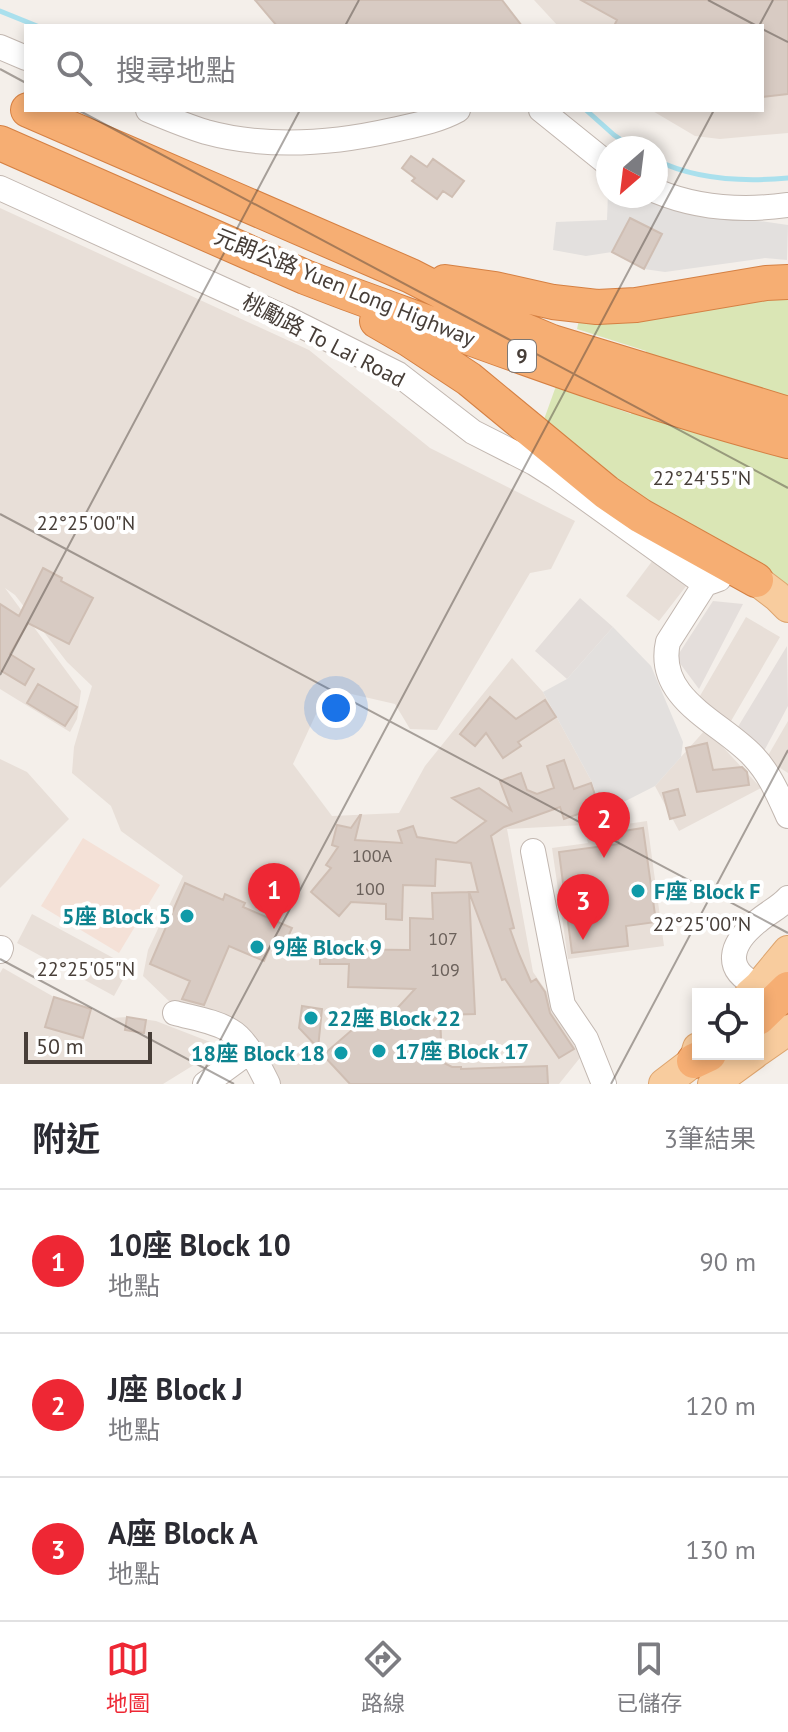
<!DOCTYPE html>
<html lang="zh-TW">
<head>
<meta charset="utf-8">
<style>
	body { margin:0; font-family:"PT Sans","Noto Sans TC",sans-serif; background:#f7f7f7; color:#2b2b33 }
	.controls { position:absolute; right:24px; bottom:24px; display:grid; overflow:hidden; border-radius:0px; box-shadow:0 4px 12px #0003 }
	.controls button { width:72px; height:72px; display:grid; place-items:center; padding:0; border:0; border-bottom:2px solid #e1e1e2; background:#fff; color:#2b2b33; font:40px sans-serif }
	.compass { position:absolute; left:596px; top:136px; width:72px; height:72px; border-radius:50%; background:#fff; box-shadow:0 4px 12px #0003; rotate:208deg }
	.scale { position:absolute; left:24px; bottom:20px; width:128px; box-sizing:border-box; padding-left:8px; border:4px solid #473e38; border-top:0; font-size:22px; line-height:28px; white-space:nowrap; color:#473e38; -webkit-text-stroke:6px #fff; paint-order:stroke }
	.you { position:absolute; left:336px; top:708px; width:28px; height:28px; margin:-20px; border:6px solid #fff; border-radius:50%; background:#1a73e8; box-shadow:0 0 0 12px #1a73e833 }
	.badge { display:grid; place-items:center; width:52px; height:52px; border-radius:50%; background:#ee2734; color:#fff; font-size:26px; font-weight:700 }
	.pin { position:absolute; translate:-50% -66px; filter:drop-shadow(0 2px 4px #0008) }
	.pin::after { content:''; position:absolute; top:42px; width:28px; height:24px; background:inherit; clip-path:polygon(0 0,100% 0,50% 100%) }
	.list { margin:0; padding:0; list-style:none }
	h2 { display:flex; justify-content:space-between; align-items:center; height:104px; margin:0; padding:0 32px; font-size:34px }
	h2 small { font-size:26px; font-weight:400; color:#7c7c81 }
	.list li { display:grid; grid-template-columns:52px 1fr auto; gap:24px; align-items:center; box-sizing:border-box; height:144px; padding:0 32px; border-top:2px solid #e1e1e2 }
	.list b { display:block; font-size:30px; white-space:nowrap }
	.list p { margin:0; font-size:26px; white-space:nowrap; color:#7c7c81 }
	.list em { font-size:26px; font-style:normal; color:#7c7c81 }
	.icon { flex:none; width:44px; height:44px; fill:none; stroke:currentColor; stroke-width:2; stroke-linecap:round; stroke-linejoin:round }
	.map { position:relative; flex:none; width:788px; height:1084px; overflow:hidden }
	.search { position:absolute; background:#fff; box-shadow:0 4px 12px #0003; left:24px; right:24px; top:24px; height:88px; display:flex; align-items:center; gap:20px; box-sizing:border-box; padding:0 28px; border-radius:0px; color:#7c7c81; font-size:30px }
	.sheet { height:536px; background:#fff }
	nav { display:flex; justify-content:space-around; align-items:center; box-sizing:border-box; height:112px; border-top:2px solid #e1e1e2; background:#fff; font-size:22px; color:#7c7c81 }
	nav a { display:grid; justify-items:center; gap:4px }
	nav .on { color:#ee2734 }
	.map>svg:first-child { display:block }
	.residential { fill:#e8dfd8 }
	.commercial { fill:#f4e1d7 }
	.industrial { fill:#e4dedb }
	.green { fill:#dae6b5 }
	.parking { fill:#e3e0de }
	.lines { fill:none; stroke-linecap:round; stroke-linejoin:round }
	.stream { stroke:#aae0ed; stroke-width:5 }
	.building { fill:#d8cbc3; stroke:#cfbeb3; stroke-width:2 }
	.minor-casing { stroke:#c2b7b0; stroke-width:26 }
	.major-casing { stroke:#dda46e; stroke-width:32 }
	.highway-casing { stroke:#d58043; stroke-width:36 }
	.minor { stroke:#fff; stroke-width:24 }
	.major { stroke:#f8cc9e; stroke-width:30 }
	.highway { stroke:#f6ae73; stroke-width:34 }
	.ticks { fill:none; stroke:#473e38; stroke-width:2; stroke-opacity:0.45 }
	.culture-dot { fill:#0f9aa8; stroke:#fff; stroke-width:3 }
	.labels { text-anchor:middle; stroke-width:8; stroke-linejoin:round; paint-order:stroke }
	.number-label { font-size:18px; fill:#6b615b }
	.shield { fill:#fff; stroke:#7e7874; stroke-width:2 }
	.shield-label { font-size:20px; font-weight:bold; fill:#473e38 }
	.street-label { font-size:22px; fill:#473e38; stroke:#fff }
	.culture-label { font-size:22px; font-weight:bold; fill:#0d838f; stroke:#fff; text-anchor:start }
	.ticks-label { font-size:20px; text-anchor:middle; fill:#473e38; stroke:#fff; stroke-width:8; stroke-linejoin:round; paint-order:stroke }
</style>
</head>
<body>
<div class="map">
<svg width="788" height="1084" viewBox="0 0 788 1084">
	<rect width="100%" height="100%" fill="#f4efea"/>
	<path class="residential" d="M534,0H788V133L720,139L695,136L651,110H762V26H558Z
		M0,208L309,350L430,448L575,521L551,569L530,573L437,730L410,729L395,704L334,690L322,701L293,764L332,816L399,813L425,766L512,658L543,692L592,782L602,812L615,807L627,824L647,821L664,946L568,959L552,848L588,843L583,825L507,829L533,972L587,1049L559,1084H273L263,1062L171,1003L143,976L148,950L183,876L121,831L111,806L72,773L74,747L92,686L67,662L15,595L5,588L81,691L77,719L70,732L0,689Z
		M653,560L687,585L659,621L626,596Z
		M746,617L780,637L731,721L697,701Z
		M788,721V773L766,759Z
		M706,729L761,788L679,831L655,786Z
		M0,759L27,772L69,819L0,888Z
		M32,914L130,967L114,996L17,943Z
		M3,968L54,997L91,1009L111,1018L127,1017L156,1021L223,1047L163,1084H0V973Z"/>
	<path class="commercial" d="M83,838L160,885L119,953L41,906Z"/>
	<path class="industrial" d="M580,598L613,627L567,679L535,651Z
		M713,601L743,604L699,689L676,658Z
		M787,646L788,706L764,751L736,730Z"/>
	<path class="green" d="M788,294V592L677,525L542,425L556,386L631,414L646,351L577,329L580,315Z"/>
	<path class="parking" d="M608,193V196H640L650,201L695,212L788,225L787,260L765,258L665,272L644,269L662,234L631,218L612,252L586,256L553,250L556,222L607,220Z
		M613,627L651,666L683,742L681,757L655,786L602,813L592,782L543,692L567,679Z"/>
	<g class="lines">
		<path class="stream" d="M0,11L37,26
			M586,110L614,135L633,148
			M656,160C696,180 744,182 788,178"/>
	</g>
	<path class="building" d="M255,0H502L522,26H277Z
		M581,0H788V94L762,97V26H614L617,20Z
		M411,156L427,167L433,159L464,181L452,197L443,191L437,199L412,181L415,178L402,168Z
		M630,218L662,234L644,269L612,252Z
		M43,568L62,578L61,581L93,598L69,644L28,623L10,654L34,669L25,685L0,670V604L19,616Z
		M38,684L77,707L65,726L27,703Z
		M490,697L516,719L545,700L556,717L518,742L521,746L503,758L486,733L475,746L460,734Z
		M707,743L713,770L742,767L747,772L749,785L697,792L686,748Z
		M564,760L574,789L591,783L599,807L564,819L560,807L504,827L491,836L514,928L510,929L519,954L531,982L536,979L545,992L550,1013L574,1049L559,1058L505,979L502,980L469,892H478L471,863L436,859L435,886L403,885L402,920L386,919V904L351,902L339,916L311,892L331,868L326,865L338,847L332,845L337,825L351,828L360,815H361L355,840L402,843L398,831L413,826L417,837L456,843L486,821L452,798L479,788L511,810L500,781L521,773L527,790L537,794L554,788L547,766Z
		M678,789L685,815L670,819L663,793Z
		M643,828L656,922L626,926L628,946L572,953L559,852L619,844L617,832Z
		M185,883L223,900L225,894L245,903L243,907L292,928L285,943L274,938L264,961L229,946L204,1005L182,999L190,981L150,964Z
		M469,892L475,1014L440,1015L442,1062L452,1067H461V1069L547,1066L548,1084H350L323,1055L367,1017L378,1029L415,989L348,987L349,964H320V949L410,950V918L433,919L432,893Z
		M54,997L91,1009L83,1038L45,1027Z
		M302,1006L322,1009L318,1048L299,1028Z
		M127,1017L146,1020L144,1033L125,1030Z"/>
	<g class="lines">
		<g class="minor-casing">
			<path id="minor" d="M0,47L26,58
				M148,110C167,118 186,126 206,132C268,149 331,144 393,130C415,125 438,121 458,110
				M541,110L608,164
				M0,188L286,318L398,374L473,432L534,463L556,477L705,584
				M656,191C697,208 744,211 788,205
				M719,579L705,584L668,642C655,699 721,722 753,756C770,774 778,794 788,816
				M533,851L563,1005L586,1039L604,1084
				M0,951L1,948
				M759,986C722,970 730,944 757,922C767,913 779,908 788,898
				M175,1013C193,1018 215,1021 231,1031C247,1040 260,1068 268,1084
				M205,1084L250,1051"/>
		</g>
		<g class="major-casing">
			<path id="major" d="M756,580L777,596L788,607
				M750,994L759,986L788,951
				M758,1051L788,1030
				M664,1084L694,1061L698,1048
				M713,1084L754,1054"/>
		</g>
		<g class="highway-casing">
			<path id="highway" d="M28,110L411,276L485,314L552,342L788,414
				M0,143L305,277L347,293C492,346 638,402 788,441
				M445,282L495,289L553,302L597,307L636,305L766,283L788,282
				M377,321L410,340L469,379L606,492L641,516L756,580
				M758,1018L788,989
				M694,1061L709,1054"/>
		</g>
		<use href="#minor" class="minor"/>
		<use href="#major" class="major"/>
		<use href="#highway" class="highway"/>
	</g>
	<path class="ticks" d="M708,0L757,26M345,26L359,0M759,26L773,0M762,29L788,42M0,69L26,83M78,110L788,488M0,514L788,933M0,675L300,110M0,959L234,1084M197,1084L714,110M611,1084L788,750"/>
	<g class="culture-dot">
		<circle cx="638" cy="891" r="8"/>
		<circle cx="187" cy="916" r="8"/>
		<circle cx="257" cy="947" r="8"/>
		<circle cx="311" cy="1018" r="8"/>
		<circle cx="379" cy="1051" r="8"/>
		<circle cx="341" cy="1053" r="8"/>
	</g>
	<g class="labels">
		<g class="number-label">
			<text x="372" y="862">100A</text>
			<text x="370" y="895">100</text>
			<text x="443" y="945">107</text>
			<text x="445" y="976">109</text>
		</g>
		<rect class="shield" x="508" y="340" width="28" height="32" rx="6"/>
		<g class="shield-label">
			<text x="522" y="363">9</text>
		</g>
		<g class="street-label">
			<text transform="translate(345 287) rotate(22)" y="8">元朗公路 Yuen Long Highway</text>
			<text transform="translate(324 340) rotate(27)" y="8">桃勵路 To Lai Road</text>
		</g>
		<g class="culture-label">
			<text x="654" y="899">F座 Block F</text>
			<text x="171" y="924" text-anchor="end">5座 Block 5</text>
			<text x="273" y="955">9座 Block 9</text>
			<text x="327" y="1026">22座 Block 22</text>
			<text x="395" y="1059">17座 Block 17</text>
			<text x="325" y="1061" text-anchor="end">18座 Block 18</text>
		</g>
	</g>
	<g class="ticks-label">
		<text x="702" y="485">22°24'55"N</text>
		<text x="86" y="530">22°25'00"N</text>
		<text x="702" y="931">22°25'00"N</text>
		<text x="86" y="976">22°25'05"N</text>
	</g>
</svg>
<div class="controls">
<button><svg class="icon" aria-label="locate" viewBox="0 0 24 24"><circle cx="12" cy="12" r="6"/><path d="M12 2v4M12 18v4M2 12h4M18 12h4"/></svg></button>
</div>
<svg class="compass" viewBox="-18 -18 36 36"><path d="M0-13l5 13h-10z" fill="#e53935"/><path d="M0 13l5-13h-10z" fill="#7c7c81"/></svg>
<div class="scale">50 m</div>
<div class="you"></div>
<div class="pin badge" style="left:274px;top:929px">1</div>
<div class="pin badge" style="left:604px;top:858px">2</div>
<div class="pin badge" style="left:583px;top:940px">3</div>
<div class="search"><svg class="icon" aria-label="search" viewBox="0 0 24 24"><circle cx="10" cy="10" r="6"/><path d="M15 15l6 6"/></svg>搜尋地點</div>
</div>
<section class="sheet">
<h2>附近<small>3筆結果</small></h2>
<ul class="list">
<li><span class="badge">1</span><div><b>10座 Block 10</b><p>地點</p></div><em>90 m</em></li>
<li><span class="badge">2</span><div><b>J座 Block J</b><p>地點</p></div><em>120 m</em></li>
<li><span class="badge">3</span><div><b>A座 Block A</b><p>地點</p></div><em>130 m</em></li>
</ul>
</section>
<nav>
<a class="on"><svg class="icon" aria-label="map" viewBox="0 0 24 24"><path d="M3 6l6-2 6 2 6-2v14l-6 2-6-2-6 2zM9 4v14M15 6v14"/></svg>地圖</a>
<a><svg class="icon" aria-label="directions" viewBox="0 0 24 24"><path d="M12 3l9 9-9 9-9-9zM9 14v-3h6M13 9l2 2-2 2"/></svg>路線</a>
<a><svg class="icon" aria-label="saved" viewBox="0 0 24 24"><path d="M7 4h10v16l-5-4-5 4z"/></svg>已儲存</a>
</nav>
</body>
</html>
